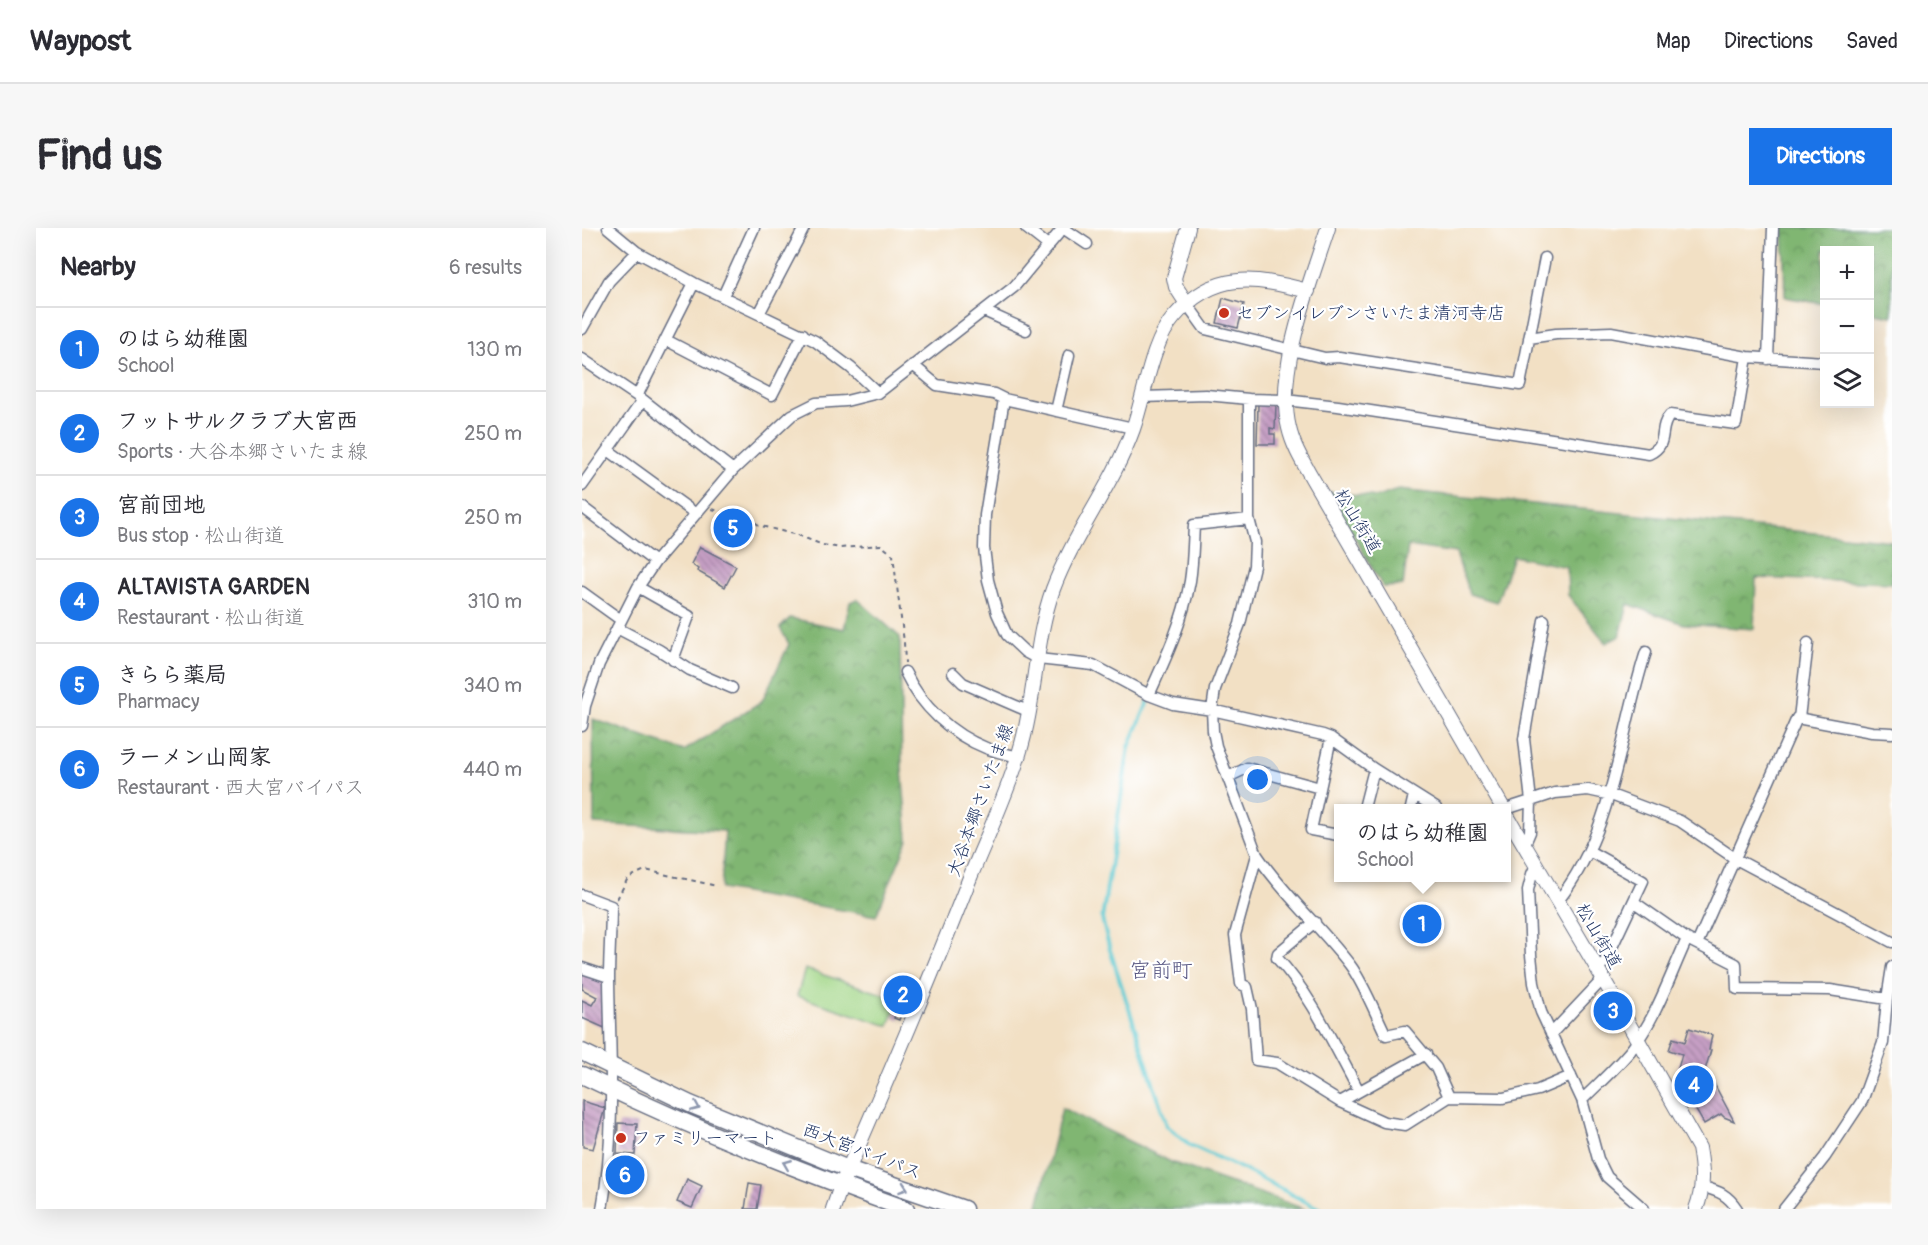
<!DOCTYPE html>
<html lang="en">
<head>
<meta charset="utf-8">
<style>
	body { margin:0; font-family:Pangolin,"Klee One",sans-serif; background:#f7f7f7; color:#2b2b33 }
	.controls { position:absolute; right:18px; top:18px; display:grid; overflow:hidden; border-radius:0px; box-shadow:0 6px 24px #0002 }
	.controls button { width:54px; height:54px; display:grid; place-items:center; padding:0; border:0; border-bottom:2px solid #e1e1e2; background:#fff; color:#2b2b33; font:30px sans-serif }
	.you { position:absolute; left:676px; top:552px; width:21px; height:21px; margin:-15px; border:4px solid #fff; border-radius:50%; background:#1a73e8; box-shadow:0 0 0 9px #1a73e833 }
	.badge { display:grid; place-items:center; width:39px; height:39px; border-radius:50%; background:#1a73e8; color:#fff; font-size:20px; font-weight:700 }
	.pin { position:absolute; translate:-50% -50%; border:3px solid #fff; box-shadow:0 2px 6px #0006 }
	.popup { position:absolute; left:752px; top:576px; width:177px; height:78px; box-sizing:border-box; display:grid; place-content:center; border-radius:0px; background:#fff; filter:drop-shadow(0 2px 4px #0005); font-size:20px; white-space:nowrap; color:#7c7c81 }
	.popup b { font-size:22px; color:#2b2b33 }
	.popup::after { content:''; position:absolute; left:50%; top:100%; margin-left:-12px; border:12px solid transparent; border-top-color:#fff }
	.list { margin:0; padding:0; list-style:none }
	h2 { display:flex; justify-content:space-between; align-items:center; height:78px; margin:0; padding:0 24px; font-size:26px }
	h2 small { font-size:20px; font-weight:400; color:#7c7c81 }
	.list li { display:grid; grid-template-columns:39px 1fr auto; gap:18px; align-items:center; box-sizing:border-box; height:84px; padding:0 24px; border-top:2px solid #e1e1e2 }
	.list b { display:block; font-size:22px; white-space:nowrap }
	.list p { margin:0; font-size:20px; white-space:nowrap; color:#7c7c81 }
	.list em { font-size:20px; font-style:normal; color:#7c7c81 }
	.icon { flex:none; width:33px; height:33px; fill:none; stroke:currentColor; stroke-width:2; stroke-linecap:round; stroke-linejoin:round }
	.map { position:relative; flex:none; width:1310px; height:981px; overflow:hidden; border-radius:0px }
	header { display:flex; align-items:center; gap:36px; box-sizing:border-box; height:84px; padding:0 30px; background:#fff; border-bottom:2px solid #e1e1e2 }
	header strong { font-size:28px }
	nav { display:flex; gap:33px; margin-inline-start:auto; font-size:21px }
	.intro { display:flex; align-items:center; justify-content:space-between; box-sizing:border-box; height:144px; padding:0 36px }
	h1 { margin:0; font-size:42px }
	.button { padding:15px 27px; border-radius:0px; background:#1a73e8; color:#fff; font-size:21px; font-weight:700 }
	main { display:flex; gap:36px; padding:0 36px }
	aside { flex:1; background:#fff; border-radius:0px; box-shadow:0 6px 24px #0002 }
	.map>svg:first-child { display:block }
	.green { fill:#a0d585; stroke:#5e8272; stroke-width:1.5 }
	.forest { fill:url(#forest-crowns); stroke:#4e7268; stroke-width:1.5 }
	.lines { fill:none; stroke-linecap:round; stroke-linejoin:round }
	.stream { stroke:#59c7cf; stroke-width:4 }
	.building { fill:url(#building-back-hatch) }
	.minor-casing { stroke:#666d82; stroke-width:13 }
	.major-casing { stroke:#666d82; stroke-width:16 }
	.highway-casing { stroke:#666d82; stroke-width:19 }
	.path { stroke:#666d82; stroke-width:2; stroke-dasharray:4.5 4.5; stroke-linecap:butt }
	.minor { stroke:#fff; stroke-width:10 }
	.major { stroke:#fff; stroke-width:14 }
	.highway { stroke:#fff; stroke-width:16 }
	.oneway { stroke:#8d97ae }
	.poi-dot { fill:#c8321e; stroke:#fff; stroke-width:2 }
	.labels { text-anchor:middle; stroke-width:4.5; stroke-linejoin:round; paint-order:stroke }
	.poi-label { font-size:18px; fill:#1b2f5e; stroke:#fff; text-anchor:start }
	.street-label { font-size:18px; fill:#1b2f5e; stroke:#fff }
	.quarter-label { font-size:21px; fill:#575682; stroke:#fff }
</style>
</head>
<body>
<header>
<strong>Waypost</strong>
<nav><a>Map</a><a>Directions</a><a>Saved</a></nav>
</header>
<div class="intro"><h1>Find us</h1><a class="button">Directions</a></div>
<main>
<aside>
<h2>Nearby<small>6 results</small></h2>
<ul class="list">
<li><span class="badge">1</span><div><b>のはら幼稚園</b><p>School</p></div><em>130 m</em></li>
<li><span class="badge">2</span><div><b>フットサルクラブ大宮西</b><p>Sports · 大谷本郷さいたま線</p></div><em>250 m</em></li>
<li><span class="badge">3</span><div><b>宮前団地</b><p>Bus stop · 松山街道</p></div><em>250 m</em></li>
<li><span class="badge">4</span><div><b>ALTAVISTA GARDEN</b><p>Restaurant · 松山街道</p></div><em>310 m</em></li>
<li><span class="badge">5</span><div><b>きらら薬局</b><p>Pharmacy</p></div><em>340 m</em></li>
<li><span class="badge">6</span><div><b>ラーメン山岡家</b><p>Restaurant · 西大宮バイパス</p></div><em>440 m</em></li>
</ul>
</aside>
<div class="map">
<svg width="1310" height="981" viewBox="0 0 1310 981">
	<defs>
		<pattern id="forest-crowns" width="20" height="18" patternUnits="userSpaceOnUse" patternTransform="scale(1.5)"><rect width="20" height="18" fill="#80b672"/><path d="M2 6a3 3 0 1 1 6 0M12 15a3 3 0 1 1 6 0" fill="none" stroke="#689461"/></pattern>
		<pattern id="building-back-hatch" width="6" height="6" patternUnits="userSpaceOnUse" patternTransform="scale(1.5)"><rect width="6" height="6" fill="#c69fc4"/><path d="M-1 5l2 2M0 0l6 6M5-1l2 2" fill="none" stroke="#a082a2"/></pattern>
	</defs>
	<rect width="100%" height="100%" fill="#fff"/>
	<filter id="ink" filterUnits="userSpaceOnUse"><feTurbulence type="fractalNoise" baseFrequency=".0167" numOctaves="2"/><feDisplacementMap in="SourceGraphic" scale="12" xChannelSelector="R" yChannelSelector="G"/><feConvolveMatrix kernelMatrix="1 2 1 2 8 2 1 2 1" color-interpolation-filters="sRGB"/></filter>
	<filter id="wash" filterUnits="userSpaceOnUse"><feTurbulence type="fractalNoise" baseFrequency=".008" numOctaves="4" result="noise"/><feDisplacementMap in="SourceGraphic" scale="24" xChannelSelector="R" yChannelSelector="G"/><feGaussianBlur stdDeviation="1.35" result="paint"/><feColorMatrix in="noise" values="0 0 0 0 0 0 0 0 0 0 0 0 0 0 0 0 0 1.4 0 .05"/><feComposite in="paint" operator="in"/></filter>
	<g filter="url(#wash)">
		<rect width="100%" height="100%" fill="#f2e0c4"/>
		<path class="green" d="M223,741L316,771L307,798L215,768Z"/>
		<path class="forest" d="M1201,0H1310V88L1288,84V22H1242V76L1203,69Z
			M816,262L1310,313V355L1174,350L1172,401L1102,396L1046,376L1038,408L1024,415L986,367L985,339L931,328L915,374L887,366L874,325L826,318L821,358L801,359L747,264L795,269Z
			M275,371L318,409L320,541L326,612L294,688L139,661L143,603L12,596L11,491L102,523L180,473L207,416L198,400L208,390L262,401L268,374Z
			M480,880L589,934L723,981H455Z"/>
		<g class="lines">
			<path class="stream" d="M566,474L547,519L520,691L528,722L585,898L608,917L663,942L738,981"/>
		</g>
		<g id="blocks">
			<path class="building" d="M641,70L662,76L656,100L635,95Z
				M676,176L694,177L693,201L688,200V206H693V216H675Z
				M145,293L161,298L157,308L141,303Z
				M118,319L154,338L143,359L115,343L116,341L109,336Z
				M0,744L22,752L25,801L0,790V772L10,777L15,769L0,761Z
				M315,761L326,765L317,792L312,790L320,769L313,767Z
				M1107,800L1130,807L1127,822H1129L1121,849L1125,856L1130,852L1152,893L1142,889L1139,886L1122,896L1094,848L1100,826L1087,822L1091,810L1103,814Z
				M0,873L23,880L11,921L1,919Z
				M36,895L55,896L53,927L35,926Z
				M35,932L52,933L50,964L33,963Z
				M105,951L120,958L110,980L95,974Z
				M167,955L179,957L175,981H163Z"/>
		</g>
	</g>
	<g filter="url(#ink)">
		<use href="#blocks" fill-opacity="0" stroke="#666d82" stroke-width="1.5"/>
		<g class="lines">
			<g class="minor-casing">
				<path id="minor" d="M26,0L55,24L112,55L233,113L269,140L296,165
					M444,0L467,18
					M481,0L505,16
					M141,68L172,0
					M605,76L623,101L743,130L757,129L938,157L963,30
					M402,83L444,102
					M177,86L222,0
					M0,101L27,53L55,24
					M947,110L974,106L1029,104L1165,129
					M84,112L190,167L221,106
					M0,131L61,172L151,242
					M1186,131L1191,0
					M331,137L355,157L412,166L422,171L551,200
					M55,168L112,55
					M561,169L624,167L667,171L703,172L756,178L1067,226C1088,216 1075,201 1088,187L1154,196L1165,129L1242,134
					M422,171L403,287L402,320L406,352L415,385L425,407L443,424L456,431L511,437L567,467L591,476L630,482L741,507L749,510L792,541L854,580
					M667,171V291L673,314L672,338L658,396L633,461L630,482L631,503L634,518L675,627L653,707L659,756L665,759L670,781L674,832L695,835L758,874L802,894L823,897L867,869L921,870L956,862L989,848
					M474,183L487,127
					M26,222L114,286
					M0,258L61,172
					M0,279L73,334
					M56,359L107,388L91,432
					M0,364L39,392
					M35,400L77,422L108,442L150,460
					M323,444C339,478 369,506 404,520C414,524 426,526 436,529
					M371,445L381,455L448,484
					M567,467C584,430 601,393 608,353C611,334 611,315 612,297L667,291
					M1217,490L1226,415
					M0,498L3,478L17,436L56,359L73,334L151,242L210,187L234,175L264,173L296,165L432,59L481,0
					M749,510L729,602L756,607
					M646,549L665,540L738,560
					M782,580L792,541
					M829,580L832,567
					M924,581L973,565L1006,562L1029,567L1098,593L1154,631L1310,714
					M942,618L948,604L949,573L942,511L962,392
					M1007,623L1061,653L1023,734L1015,740
					M675,627C702,667 739,699 768,737C781,754 794,787 804,807L823,803L854,840L867,869
					M954,637L950,646L946,662L949,727L952,755L959,784L1000,872L1016,931L1025,949L1062,981
					M0,667L29,678C29,702 27,727 27,751C28,828 34,905 20,981
					M976,673C1034,598 1036,510 1064,424
					M1052,674L1105,711L1154,736L1155,761L1248,762L1305,771
					M733,694L696,725L695,730C731,769 752,818 777,863
					M1115,716L1215,490L1290,504L1310,505
					M0,740L27,749
					M969,806L1021,751
					M1000,872C1016,856 1034,840 1049,822C1074,790 1088,748 1105,711
					M758,874L844,826
					M1121,959C1137,963 1146,967 1155,981
					M1202,981L1243,929L1280,873L1301,815L1305,771L1310,739"/>
			</g>
			<g class="major-casing">
				<path id="major" d="M746,0C728,56 693,143 707,200C711,218 721,234 730,250L921,580
					M605,76L594,59L592,50L606,0
					M924,586L1015,740L1117,920C1121,942 1122,960 1114,981
					M251,981L259,958C303,857 347,755 387,652C404,610 424,569 437,526C454,472 452,414 471,361C492,305 531,257 551,201C563,167 569,115 592,89C632,42 673,49 726,63"/>
			</g>
			<g class="highway-casing">
				<path id="highway" d="M0,824L108,876L266,941L382,981
					M0,847C105,898 214,942 324,981"/>
			</g>
			<path class="path" d="M130,281L170,293L179,298L215,307L241,317L258,320L299,317L311,327L322,414L323,435
				M35,671L46,650L63,642L135,658"/>
			<use href="#minor" class="minor"/>
			<use href="#major" class="major"/>
			<use href="#highway" class="highway"/>
		</g>
		<defs><path id="oneway-chevron" d="M-2-3.5L2.5 0L-2 3.5" fill="none" stroke-width="1.6" stroke-linecap="round" stroke-linejoin="round" transform="scale(1.5)"/></defs>
		<g class="oneway">
			<use href="#oneway-chevron" transform="translate(114 879) rotate(23)"/>
			<use href="#oneway-chevron" transform="translate(205 936) rotate(-158)"/>
			<use href="#oneway-chevron" transform="translate(322 960) rotate(19)"/>
		</g>
	</g>
	<g class="poi-dot">
		<circle cx="642" cy="85" r="6"/>
		<circle cx="39" cy="910" r="6"/>
	</g>
	<g class="labels">
		<g class="poi-label">
			<text x="654" y="91">セブンイレブンさいたま清河寺店</text>
			<text x="51" y="916">ファミリーマート</text>
		</g>
		<g class="street-label">
			<text transform="translate(776 293) rotate(59)" y="6">松山街道</text>
			<text transform="translate(398 572) rotate(-70)" y="6">大谷本郷さいたま線</text>
			<text transform="translate(1017 708) rotate(60)" y="6">松山街道</text>
			<text transform="translate(280 923) rotate(21)" y="6">西大宮バイパス</text>
		</g>
		<g class="quarter-label">
			<text x="579" y="749">宮前町</text>
		</g>
	</g>
</svg>
<div class="controls">
<button>+</button>
<button>−</button>
<button><svg class="icon" aria-label="layers" viewBox="0 0 24 24"><path d="M12 4l9 5-9 5-9-5zM3 14l9 5 9-5"/></svg></button>
</div>
<div class="you"></div>
<div class="pin badge" style="left:840px;top:696px">1</div>
<div class="popup"><b>のはら幼稚園</b>School</div>
<div class="pin badge" style="left:321px;top:767px">2</div>
<div class="pin badge" style="left:1031px;top:783px">3</div>
<div class="pin badge" style="left:1112px;top:857px">4</div>
<div class="pin badge" style="left:151px;top:300px">5</div>
<div class="pin badge" style="left:43px;top:947px">6</div>
</div>
</main>
</body>
</html>
